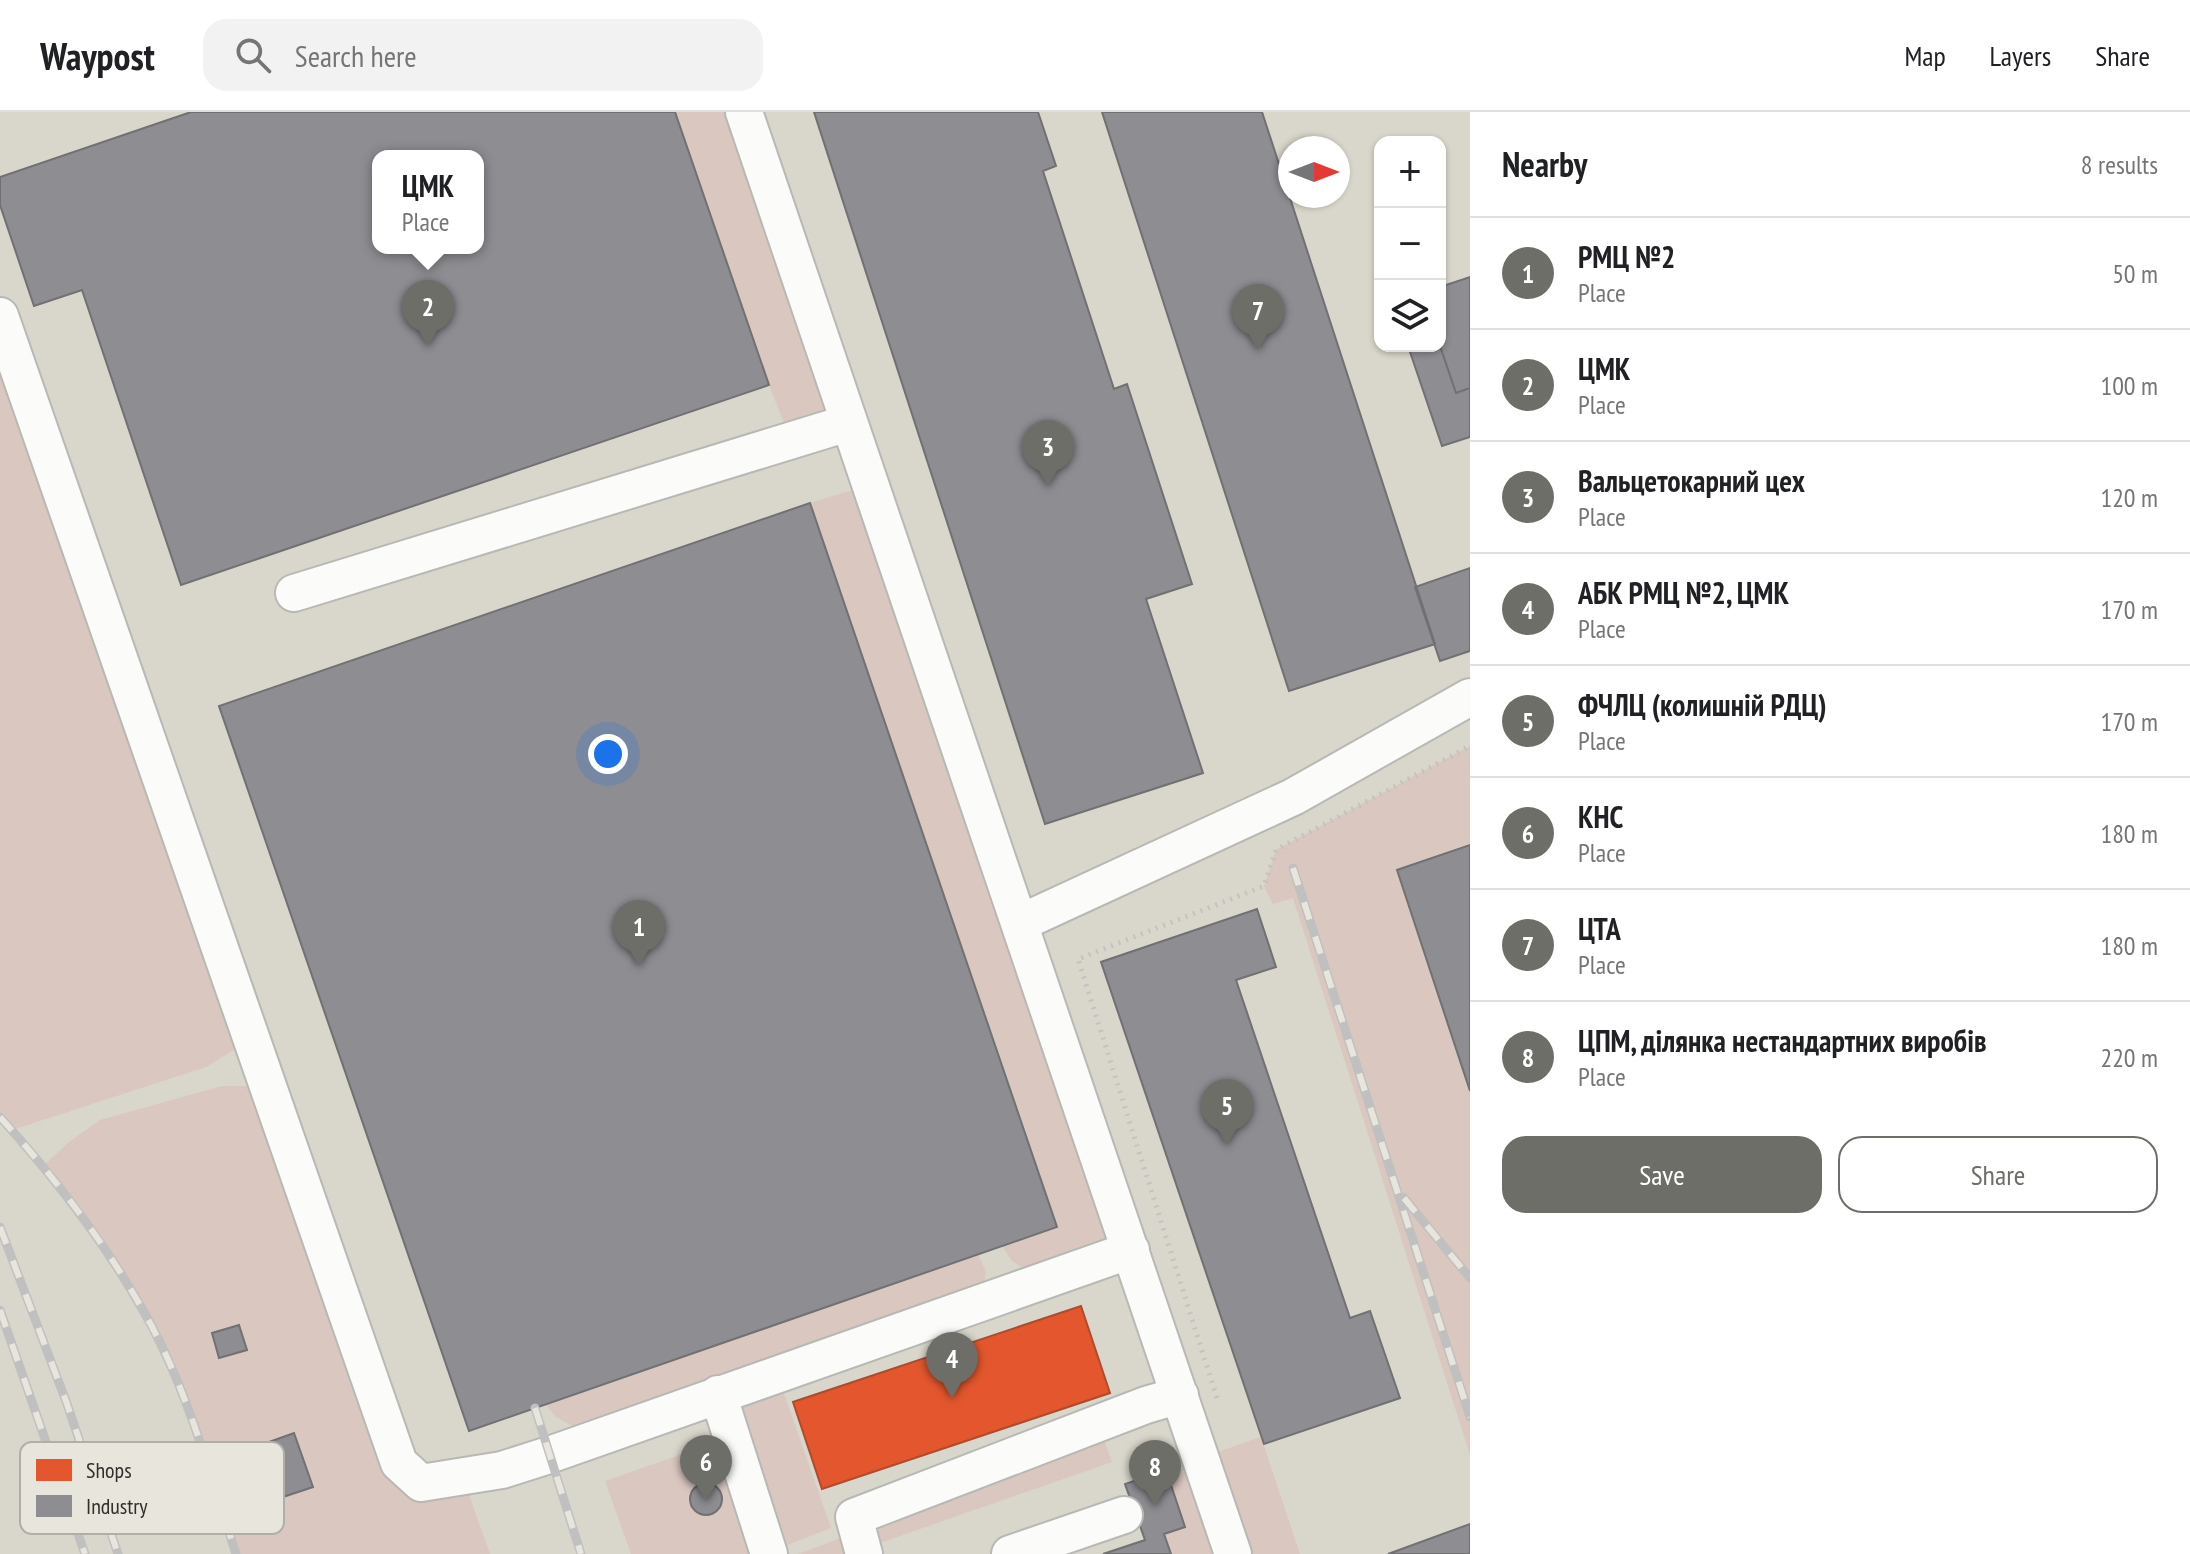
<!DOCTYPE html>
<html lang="en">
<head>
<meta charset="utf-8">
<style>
	body { margin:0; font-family:"PT Sans Narrow",sans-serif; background:#f2f2f2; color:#202124 }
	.controls { position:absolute; right:24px; top:24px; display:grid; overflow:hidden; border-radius:16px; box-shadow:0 2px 6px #0004 }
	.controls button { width:72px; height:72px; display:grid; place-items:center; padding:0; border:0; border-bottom:2px solid #e0e0e0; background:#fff; color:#202124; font:40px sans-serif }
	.compass { position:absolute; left:1278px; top:24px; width:72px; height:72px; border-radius:50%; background:#fff; box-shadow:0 2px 6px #0004; rotate:90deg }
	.you { position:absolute; left:608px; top:642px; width:28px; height:28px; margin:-20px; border:6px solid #fff; border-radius:50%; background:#1a73e8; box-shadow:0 0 0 12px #1a73e833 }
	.badge { display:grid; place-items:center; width:52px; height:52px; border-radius:50%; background:#6e6e69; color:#fff; font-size:26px; font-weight:700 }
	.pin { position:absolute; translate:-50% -66px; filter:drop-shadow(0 2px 4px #0008) }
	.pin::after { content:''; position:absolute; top:42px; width:28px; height:24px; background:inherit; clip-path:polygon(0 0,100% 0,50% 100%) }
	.popup { position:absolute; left:372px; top:38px; width:112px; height:104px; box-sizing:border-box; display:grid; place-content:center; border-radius:16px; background:#fff; filter:drop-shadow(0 2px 6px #0005); font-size:26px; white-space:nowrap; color:#757577 }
	.popup b { font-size:30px; color:#202124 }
	.popup::after { content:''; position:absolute; left:50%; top:100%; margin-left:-16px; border:16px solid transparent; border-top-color:#fff }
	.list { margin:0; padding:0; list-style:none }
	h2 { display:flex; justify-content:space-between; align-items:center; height:104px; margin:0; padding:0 32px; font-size:34px }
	h2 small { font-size:26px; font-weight:400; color:#757577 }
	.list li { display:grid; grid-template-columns:52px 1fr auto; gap:24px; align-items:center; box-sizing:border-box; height:112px; padding:0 32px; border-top:2px solid #e0e0e0 }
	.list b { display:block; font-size:30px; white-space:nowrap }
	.list p { margin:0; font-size:26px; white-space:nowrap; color:#757577 }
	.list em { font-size:26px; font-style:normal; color:#757577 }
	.actions { display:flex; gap:16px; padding:24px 32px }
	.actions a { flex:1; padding:18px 0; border:2px solid #6e6e69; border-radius:24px; text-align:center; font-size:28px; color:#6e6e69 }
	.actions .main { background:#6e6e69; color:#fff }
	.icon { flex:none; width:44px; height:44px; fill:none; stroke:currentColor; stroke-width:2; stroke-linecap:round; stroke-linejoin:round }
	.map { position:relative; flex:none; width:1470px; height:1442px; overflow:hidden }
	header { display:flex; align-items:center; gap:48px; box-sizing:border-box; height:112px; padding:0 40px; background:#fff; border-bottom:2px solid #e0e0e0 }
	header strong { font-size:38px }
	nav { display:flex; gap:44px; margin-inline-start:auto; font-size:28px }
	.search { width:560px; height:72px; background:#f2f2f2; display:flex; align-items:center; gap:20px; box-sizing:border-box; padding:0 28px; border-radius:24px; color:#757577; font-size:30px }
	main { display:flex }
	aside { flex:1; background:#fff }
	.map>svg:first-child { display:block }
	.built { fill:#d9d6cb; fill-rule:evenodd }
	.green { fill:#dac7bf }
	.shops { fill:#e4572e; stroke:#ae4b2d; stroke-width:2 }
	.industry { fill:#8d8d92; stroke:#717073; stroke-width:2; fill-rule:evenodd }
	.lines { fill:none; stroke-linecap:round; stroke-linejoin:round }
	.minor-casing { stroke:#b8b8b4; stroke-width:40 }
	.path { stroke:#c3c3c1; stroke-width:5; stroke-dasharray:2 6; stroke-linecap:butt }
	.minor { stroke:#fbfbfa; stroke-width:36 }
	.rail-casing { stroke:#c0c0c0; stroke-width:9 }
	.rail { stroke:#e7e5dc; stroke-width:6; stroke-dasharray:18; stroke-linecap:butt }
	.key { fill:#e7e5dc; stroke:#b0aea7; stroke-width:2 }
	.key-label { font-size:22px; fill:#2f2e2a }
</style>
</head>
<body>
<header>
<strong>Waypost</strong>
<div class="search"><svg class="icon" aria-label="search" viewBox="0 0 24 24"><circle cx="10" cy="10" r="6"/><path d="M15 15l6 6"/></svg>Search here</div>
<nav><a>Map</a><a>Layers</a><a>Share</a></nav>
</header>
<main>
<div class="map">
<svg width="1470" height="1442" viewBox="0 0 1470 1442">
	<rect width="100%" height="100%" fill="#e4e4df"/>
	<path class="built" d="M0,0H1470V1442H0ZM1380,30H1440V234H1380ZM1290,36H1338V84H1290ZM378,44H478V136H378Z"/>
	<path class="green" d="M675,0H744L848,311L791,328L769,273Z
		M0,204L247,910L234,938L206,955L12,1018L0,1005Z
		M863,375L1120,1131L1025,1157L1012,1149L1002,1134L1057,1114L810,391Z
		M1470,634V1343L1293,786L1273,792L1264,774L1276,738Z
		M222,974H256L399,1351L463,1366L490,1442H236C210,1362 186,1281 147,1206C120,1151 80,1102 44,1053L69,1030L100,1008Z
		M978,1142L986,1160L984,1173L576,1316L556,1305L545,1292Z
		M781,1273L831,1416L774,1438L728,1291Z
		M1103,1325L1112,1350L871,1434L864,1412Z
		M1261,1325L1300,1442H1171L1164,1422L1185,1415L1166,1358Z
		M725,1327L762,1442H631L605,1369Z
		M852,1422L857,1442H798Z"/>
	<path class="shops" d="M1081,1194L1110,1281L822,1377L793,1290Z"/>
	<path class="industry" d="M191,0H675L769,273L181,473L82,178L34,194L0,93V65ZM378,44H478V136H378Z
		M814,0H1038L1056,54L1043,59L1114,277L1127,272L1192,472L1146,487L1203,661L1045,712Z
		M1102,0H1262L1435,532L1289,579Z
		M1470,165V276L1456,281L1440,234V175Z
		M1408,234H1440L1456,281L1470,276V325L1442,334Z
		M810,391L1057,1115L469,1319L219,594Z
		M1470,456V539L1440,549L1415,475Z
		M1470,733V979L1397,758Z
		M1257,797L1276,855L1236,868L1350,1206L1370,1199L1400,1286L1264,1332L1101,850Z
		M239,1213L247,1238L219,1246L212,1221Z
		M294,1321L313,1375L262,1392L244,1339Z
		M1166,1358L1185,1415L1164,1422L1171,1442H1103L1145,1428L1125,1372Z
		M690 1387a16 16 0 1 1 32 0a16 16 0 1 1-32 0Z
		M1470,1412V1442H1388Z"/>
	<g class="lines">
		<g class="minor-casing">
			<path id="minor" d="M744,0L1233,1442
				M0,204L399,1351L421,1371L502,1358L549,1343L1131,1138
				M294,481L848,311
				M1020,811L1293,685L1470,585
				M718,1282L769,1442
				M864,1442L854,1405L1146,1293L1180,1283
				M1010,1442L1124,1403"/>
		</g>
		<path class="path" d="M1217,1286L1078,847L1264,774L1276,738L1470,634"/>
		<use href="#minor" class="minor"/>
		<g class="rail-casing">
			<path id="rail" d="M1293,756L1470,1305
				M0,1005C55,1066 105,1130 145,1202C187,1276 210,1362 236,1442
				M1404,1086L1470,1166
				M0,1115L66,1289L118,1442
				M0,1198L85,1442
				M535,1296L581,1442"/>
		</g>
		<use href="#rail" class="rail"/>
	</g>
	<rect x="20" y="1330" width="264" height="92" rx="12" class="key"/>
	<rect x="36" y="1347" width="36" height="22" fill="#e4572e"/>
	<rect x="36" y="1383" width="36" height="22" fill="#8d8d92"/>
	<g class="key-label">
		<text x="86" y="1366">Shops</text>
		<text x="86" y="1402">Industry</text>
	</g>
</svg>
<div class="controls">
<button>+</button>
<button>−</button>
<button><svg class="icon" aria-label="layers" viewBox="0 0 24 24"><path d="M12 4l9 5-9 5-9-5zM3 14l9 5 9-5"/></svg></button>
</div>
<svg class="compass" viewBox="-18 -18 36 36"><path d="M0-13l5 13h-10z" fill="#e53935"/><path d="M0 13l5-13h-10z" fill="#757577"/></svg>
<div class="you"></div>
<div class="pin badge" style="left:639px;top:854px">1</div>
<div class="pin badge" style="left:428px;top:234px">2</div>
<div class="popup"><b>ЦМК</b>Place</div>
<div class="pin badge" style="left:1048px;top:374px">3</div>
<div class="pin badge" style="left:952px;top:1286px">4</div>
<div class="pin badge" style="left:1227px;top:1033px">5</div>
<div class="pin badge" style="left:706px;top:1389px">6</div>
<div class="pin badge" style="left:1258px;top:238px">7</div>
<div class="pin badge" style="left:1155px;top:1394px">8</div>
</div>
<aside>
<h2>Nearby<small>8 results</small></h2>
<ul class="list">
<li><span class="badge">1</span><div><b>РМЦ №2</b><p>Place</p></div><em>50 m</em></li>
<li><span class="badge">2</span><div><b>ЦМК</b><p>Place</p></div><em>100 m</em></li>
<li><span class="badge">3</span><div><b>Вальцетокарний цех</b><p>Place</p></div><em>120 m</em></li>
<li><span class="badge">4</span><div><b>АБК РМЦ №2, ЦМК</b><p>Place</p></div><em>170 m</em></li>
<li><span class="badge">5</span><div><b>ФЧЛЦ (колишній РДЦ)</b><p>Place</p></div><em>170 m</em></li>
<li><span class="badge">6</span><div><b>КНС</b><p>Place</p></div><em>180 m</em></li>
<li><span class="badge">7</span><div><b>ЦТА</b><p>Place</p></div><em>180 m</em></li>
<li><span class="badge">8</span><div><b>ЦПМ, ділянка нестандартних виробів</b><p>Place</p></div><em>220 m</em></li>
</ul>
<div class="actions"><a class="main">Save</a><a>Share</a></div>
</aside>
</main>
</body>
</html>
